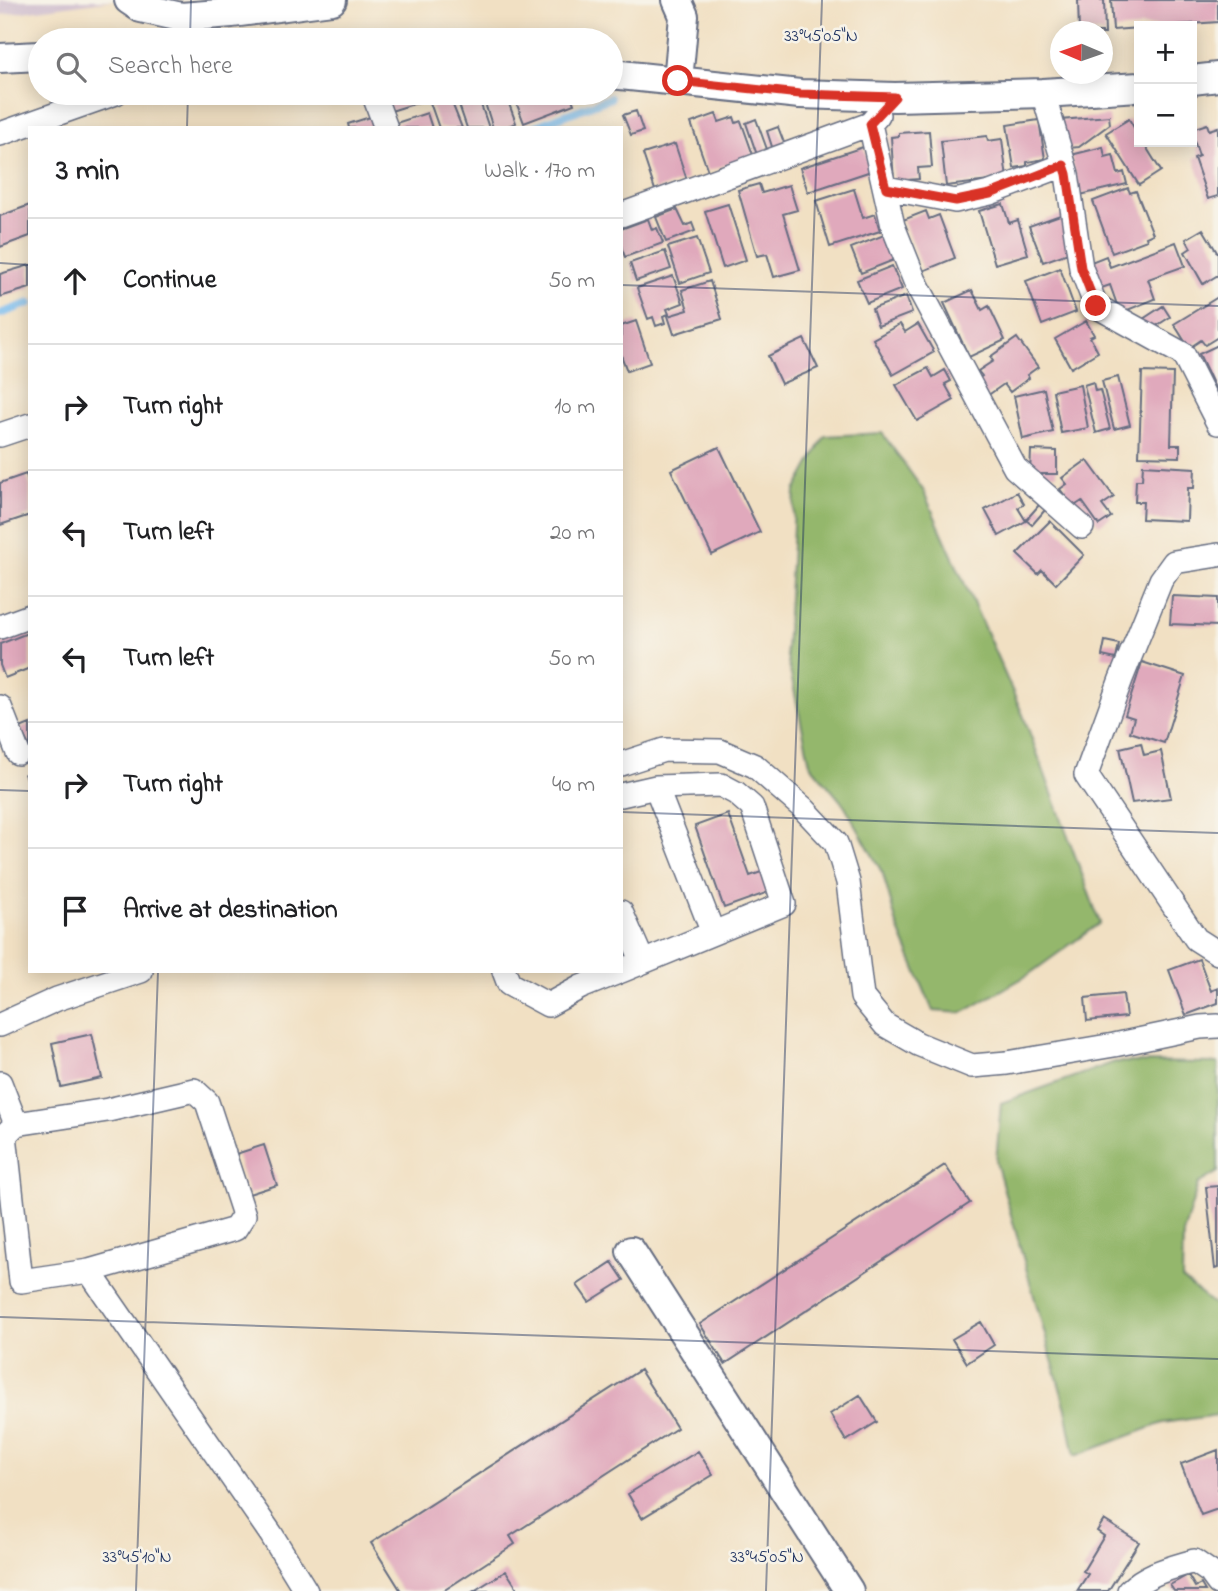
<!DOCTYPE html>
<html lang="en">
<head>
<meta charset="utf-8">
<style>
	body { margin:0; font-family:"Indie Flower",sans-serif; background:#f6f6f6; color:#202124 }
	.controls { position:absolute; right:21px; top:21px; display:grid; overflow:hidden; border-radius:0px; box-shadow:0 4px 18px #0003 }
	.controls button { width:63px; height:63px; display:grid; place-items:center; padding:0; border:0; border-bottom:2px solid #e0e0e0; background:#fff; color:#202124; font:35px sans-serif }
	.compass { position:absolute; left:1050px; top:21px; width:63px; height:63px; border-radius:50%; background:#fff; box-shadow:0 4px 18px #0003; rotate:272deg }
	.stop { position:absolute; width:21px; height:21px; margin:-16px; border:5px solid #d93025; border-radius:50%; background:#fff }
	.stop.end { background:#d93025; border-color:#fff; box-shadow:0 2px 7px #0008 }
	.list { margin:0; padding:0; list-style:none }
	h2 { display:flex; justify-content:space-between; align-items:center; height:91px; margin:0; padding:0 28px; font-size:30px }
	h2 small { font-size:23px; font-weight:400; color:#757577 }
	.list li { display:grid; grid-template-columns:46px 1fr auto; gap:21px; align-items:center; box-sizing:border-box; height:126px; padding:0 28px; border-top:2px solid #e0e0e0 }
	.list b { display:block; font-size:26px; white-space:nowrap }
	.list em { font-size:23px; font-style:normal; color:#757577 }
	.icon { flex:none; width:38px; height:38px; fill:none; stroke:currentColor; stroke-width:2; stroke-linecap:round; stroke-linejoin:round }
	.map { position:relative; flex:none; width:1218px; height:1591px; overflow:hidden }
	.search { position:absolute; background:#fff; box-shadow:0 4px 18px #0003; left:28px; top:28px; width:595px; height:77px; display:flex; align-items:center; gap:18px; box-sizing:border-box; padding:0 24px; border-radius:38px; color:#757577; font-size:26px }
	.panel { position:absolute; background:#fff; box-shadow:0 4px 18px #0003; left:28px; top:126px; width:595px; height:847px; border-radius:0px }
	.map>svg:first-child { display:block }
	.industrial { fill:#cfbdce }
	.forest { fill:#94b76c; stroke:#587365; stroke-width:2 }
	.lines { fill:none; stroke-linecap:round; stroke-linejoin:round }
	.stream { stroke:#78bcef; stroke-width:8 }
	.building { fill:#e0a9bc }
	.minor-casing { stroke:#666d81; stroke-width:26 }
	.tertiary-casing { stroke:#666d81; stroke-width:32 }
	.path { stroke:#666d81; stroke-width:4.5; stroke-dasharray:5 5; stroke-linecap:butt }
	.minor { stroke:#fff; stroke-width:23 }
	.tertiary { stroke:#fff; stroke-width:28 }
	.route { stroke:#d93025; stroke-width:9 }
	.ticks { fill:none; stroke:#1b2f5e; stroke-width:2; stroke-opacity:0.45 }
	.ticks-label { font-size:18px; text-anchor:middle; fill:#1b2f5e; stroke:#f7f3e8; stroke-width:5; stroke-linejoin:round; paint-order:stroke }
</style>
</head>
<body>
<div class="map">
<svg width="1218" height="1591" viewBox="0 0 1218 1591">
	<rect width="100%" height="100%" fill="#f7f3e8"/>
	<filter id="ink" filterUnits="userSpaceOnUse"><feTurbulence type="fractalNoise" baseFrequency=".0143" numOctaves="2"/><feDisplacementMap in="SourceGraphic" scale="14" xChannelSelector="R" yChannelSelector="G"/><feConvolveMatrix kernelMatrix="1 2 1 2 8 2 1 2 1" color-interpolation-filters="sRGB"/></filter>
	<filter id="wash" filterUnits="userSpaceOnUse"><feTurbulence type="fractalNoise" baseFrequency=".00686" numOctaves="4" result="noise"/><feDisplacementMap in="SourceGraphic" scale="28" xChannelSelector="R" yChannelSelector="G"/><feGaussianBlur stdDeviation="1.57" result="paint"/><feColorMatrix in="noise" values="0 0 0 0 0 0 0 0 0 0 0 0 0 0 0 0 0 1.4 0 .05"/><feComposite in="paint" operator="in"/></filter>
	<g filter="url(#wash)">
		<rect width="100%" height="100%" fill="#f1e0c3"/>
		<path class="industrial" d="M0,0H112L0,15Z"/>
		<path class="forest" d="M882,433L923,490L1023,715L1100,923L1028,975L962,1013L933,1011L897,925L883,874L845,806L810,764L786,652L795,491L825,436Z
			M1115,1062L1218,1063V1172L1198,1184L1183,1234L1182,1279L1218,1308V1415L1163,1423L1075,1456L1066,1409L996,1162L1001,1103Z"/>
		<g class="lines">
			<path class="stream" d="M531,128L610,98
				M0,314L30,303"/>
		</g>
		<g id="blocks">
			<path class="building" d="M1078,0H1104L1105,34H1102V32H1079Z
				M1111,0H1218V22L1162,26H1139V28L1113,30Z
				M385,93H421L423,101L391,111Z
				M430,93H448L462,128H439L427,94Z
				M455,93H477L489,128H467Z
				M493,93H505L516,123L503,128H493L483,97Z
				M531,93H552L554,99L570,94L574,104L524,123L515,99Z
				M636,111L643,131L631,135L623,115Z
				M427,113L432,128H398L396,123Z
				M716,114L719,122L734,117L736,123L741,121L753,155L708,171L691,123Z
				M1109,116L1110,124L1079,147L1069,148L1060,120Z
				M370,117L373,128H349L348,124Z
				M756,119L768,152L757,155L746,123Z
				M1129,119L1139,136V142H1143L1161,171L1139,185L1106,133Z
				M1039,120L1045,159L1027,162V166L1014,168L1007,125Z
				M1207,124L1209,130L1218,127V196L1208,199L1194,158L1199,156L1192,134V129Z
				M778,127L786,148L774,153L767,131Z
				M929,131L932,167L918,168L919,179L894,181L891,137L899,136V133Z
				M987,136L988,141L1002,139L1007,179L946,186L941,141Z
				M675,144L687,180L655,190L643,154Z
				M863,147L871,171L808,192L800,168Z
				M1103,147L1105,157L1113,155L1118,174L1124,172L1127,184L1080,195L1071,155Z
				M759,184L762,193L789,185L797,210L783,214L800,270L774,277L767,254L757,256L738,190Z
				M1128,188L1130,193L1136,191L1153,234L1146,237L1147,240L1112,253L1093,201Z
				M854,189L863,218L875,214L880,231L830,247L816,201Z
				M728,204L746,260L723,268L705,211Z
				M1003,204L1009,223L1018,220L1028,254L995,264L979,211Z
				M30,205V236L0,247V216Z
				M677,209L685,226L692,223L695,231L666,242L656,217Z
				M926,211L929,219L939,215L955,258L923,271L903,220Z
				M1063,214L1068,225L1063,227L1071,252L1043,262L1029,226Z
				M648,219L652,230L657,228L663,243L625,257L621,246V229Z
				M1203,229L1218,254V275L1203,284L1185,252L1191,248L1186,239Z
				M884,235L894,260L861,273L851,248Z
				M697,238L709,273L680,283L668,247Z
				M1176,242L1185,266L1148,279L1155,299L1120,313L1110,285L1096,290L1086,264L1106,256L1110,267Z
				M665,251L671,269L636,281L630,263Z
				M30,265V288L0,297V274Z
				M892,266L902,289L867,303L857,280Z
				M1060,268L1076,312L1042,325L1026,281Z
				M673,276L683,303L667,309L669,314L663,316L665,323L656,326L653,317L648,319L637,288Z
				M710,281L722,319L674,334L668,316L688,310L682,290Z
				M972,290L982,310L989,306L1005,340L969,357L944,303Z
				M906,296L912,313L878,326L872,309Z
				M1218,297V337L1205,345L1201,340L1189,348L1174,324Z
				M1163,306L1170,317L1147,332L1140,321Z
				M636,321L650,363L627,371L621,355V326Z
				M1086,321L1094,335L1090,337L1098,352L1071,368L1055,339Z
				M900,324L905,332L918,324L934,352L893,375L873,339Z
				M1017,338L1038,367L1027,375L1029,378L1010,392L1004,384L984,398L974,382L982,376L978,371L993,361L990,357Z
				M804,339L818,368L781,384L768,356Z
				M1218,345V389L1216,390L1199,354Z
				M928,368L933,377L945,370L951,381L945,384L954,400L917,421L896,385Z
				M1142,372L1173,373L1171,445H1180V457L1139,456Z
				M1118,377L1130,425L1114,429L1102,381Z
				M1093,382L1095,391L1100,390L1110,429L1096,433L1084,385Z
				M1080,385L1088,428L1061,433L1053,391Z
				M1044,389L1053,432L1023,439L1014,396Z
				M719,447L760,532L712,555L671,470Z
				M1031,450L1057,451V474H1030Z
				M1087,460L1114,497L1102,505L1111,517L1099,525L1082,501L1073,507L1060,489L1067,484L1062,478Z
				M1143,465L1195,468L1194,488H1188L1187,521L1142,519L1143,502H1135L1136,480H1142Z
				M26,474L30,486V515L0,525V483Z
				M1017,492L1024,504L1018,508L1026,521L999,536L985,510Z
				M1039,505L1045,510L1032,525L1026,520Z
				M1050,521L1084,555L1056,584L1042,570L1038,574L1017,554Z
				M1172,596L1218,598V626L1170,624Z
				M30,632V668L5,678L0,665V644Z
				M1105,641L1119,644L1116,659L1102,656Z
				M1142,662L1185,676L1164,743L1130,732L1134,718L1125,715Z
				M30,724V748L20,728Z
				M1141,743L1144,755L1161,751L1171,798L1132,803L1120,748Z
				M728,814L750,876L767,870L774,890L724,908L695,826Z
				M1199,959L1211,991L1218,988V1003L1186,1015L1169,970Z
				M1123,994L1126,1017L1087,1021L1085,998Z
				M92,1034L102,1078L61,1087L52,1043Z
				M264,1145L277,1185L249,1194L236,1154Z
				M945,1165L970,1203L725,1364L700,1324Z
				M1218,1186V1268L1215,1269L1206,1187Z
				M612,1262L624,1280L589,1302L577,1285Z
				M981,1322L994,1345L967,1363L952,1339Z
				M640,1370L677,1428L510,1536L515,1544L443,1591H401L371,1543Z
				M860,1395L877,1422L846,1441L830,1414Z
				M1218,1450V1509L1201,1515L1181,1464Z
				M698,1451L713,1475L642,1518L628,1494Z
				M1104,1520L1139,1542L1108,1591H1077L1088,1574L1083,1571L1104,1536L1097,1531Z
				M506,1571L519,1591H474Z
				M1188,1575L1195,1587L1201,1584L1205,1591H1174L1170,1585Z"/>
		</g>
	</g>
	<g filter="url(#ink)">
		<use href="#blocks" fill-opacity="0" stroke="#666d81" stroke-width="2"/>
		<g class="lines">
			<g class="minor-casing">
				<path id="minor" d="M373,93L386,128
					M1043,93L1067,174L1081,268L1096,306L1183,354L1218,423
					M870,124L893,226L915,281L1015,468L1082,527
					M0,134L116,93
					M886,188L955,201L990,193L1064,165
					M621,215L870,124L878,115
					M0,435L30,425
					M1218,555L1174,562L1161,580L1121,679L1086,775L1196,939L1218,953
					M0,627L30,616
					M0,707L18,753
					M621,764L664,750L720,751L755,766L803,808L836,843L848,882L862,997L885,1025L918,1044L972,1066L1007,1063L1114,1045L1200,1027L1218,1026
					M656,787L713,933
					M621,795L656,787L721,785L736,793L752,807L784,904L621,971
					M621,912L643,962
					M504,971L509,984L548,1005L581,987L621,971
					M0,1025L57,999L141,971
					M0,1083L16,1124L5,1135L21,1281L89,1271L271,1534L306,1591
					M16,1124L108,1110L194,1090L207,1102L244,1215L235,1229L89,1271
					M1129,1591C1147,1573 1171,1568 1194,1561L1210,1572L1218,1583"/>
			</g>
			<g class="tertiary-casing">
				<path id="tertiary" d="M129,0L141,8L181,17L232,13L332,0
					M677,0L684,16L678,81
					M0,58L40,56
					M611,74L800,94L895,97L1043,93L1139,87
					M1192,80L1218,77
					M631,1251L849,1591"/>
			</g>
			<path class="path" d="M25,773L30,785"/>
			<use href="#minor" class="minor"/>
			<use href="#tertiary" class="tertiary"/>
		</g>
	</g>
	<g class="lines" filter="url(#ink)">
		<path class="route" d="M678,81L800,94L895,97L870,124L886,188L956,201L990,194L1064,165L1067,174L1081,268L1096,306"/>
	</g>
	<path class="ticks" d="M190,40L191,0M187,128L188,93M0,263L30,265M621,285L1218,306M0,790L30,791M621,812L1218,833M0,1317L1218,1359M136,1591L158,971M766,1591L822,0"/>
	<g class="ticks-label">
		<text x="821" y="41">33°45'05"N</text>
		<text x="137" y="1562">33°45'10"N</text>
		<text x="767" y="1562">33°45'05"N</text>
	</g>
</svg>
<div class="controls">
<button>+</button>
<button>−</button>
</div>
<svg class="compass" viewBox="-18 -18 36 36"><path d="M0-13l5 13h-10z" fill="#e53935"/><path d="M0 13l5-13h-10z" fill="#757577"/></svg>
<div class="stop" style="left:678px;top:81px"></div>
<div class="stop end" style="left:1096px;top:306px"></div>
<div class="search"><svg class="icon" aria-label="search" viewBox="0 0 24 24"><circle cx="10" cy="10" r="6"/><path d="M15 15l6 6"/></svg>Search here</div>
<section class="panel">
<h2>3 min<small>Walk · 170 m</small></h2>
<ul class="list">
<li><svg class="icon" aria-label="ahead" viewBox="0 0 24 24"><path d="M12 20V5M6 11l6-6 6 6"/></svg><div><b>Continue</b></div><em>50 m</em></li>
<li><svg class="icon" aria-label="right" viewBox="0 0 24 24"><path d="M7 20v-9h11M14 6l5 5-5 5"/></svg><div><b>Turn right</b></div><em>10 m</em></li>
<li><svg class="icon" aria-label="left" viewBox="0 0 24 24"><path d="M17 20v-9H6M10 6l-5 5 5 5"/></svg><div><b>Turn left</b></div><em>20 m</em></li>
<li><svg class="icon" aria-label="left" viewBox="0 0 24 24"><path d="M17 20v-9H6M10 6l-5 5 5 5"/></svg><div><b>Turn left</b></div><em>50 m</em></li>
<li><svg class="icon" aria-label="right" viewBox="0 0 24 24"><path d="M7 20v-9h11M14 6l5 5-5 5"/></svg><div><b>Turn right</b></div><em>40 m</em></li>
<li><svg class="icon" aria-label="arrive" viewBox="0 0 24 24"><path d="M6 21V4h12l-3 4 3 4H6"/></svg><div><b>Arrive at destination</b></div></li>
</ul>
</section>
</div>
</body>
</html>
